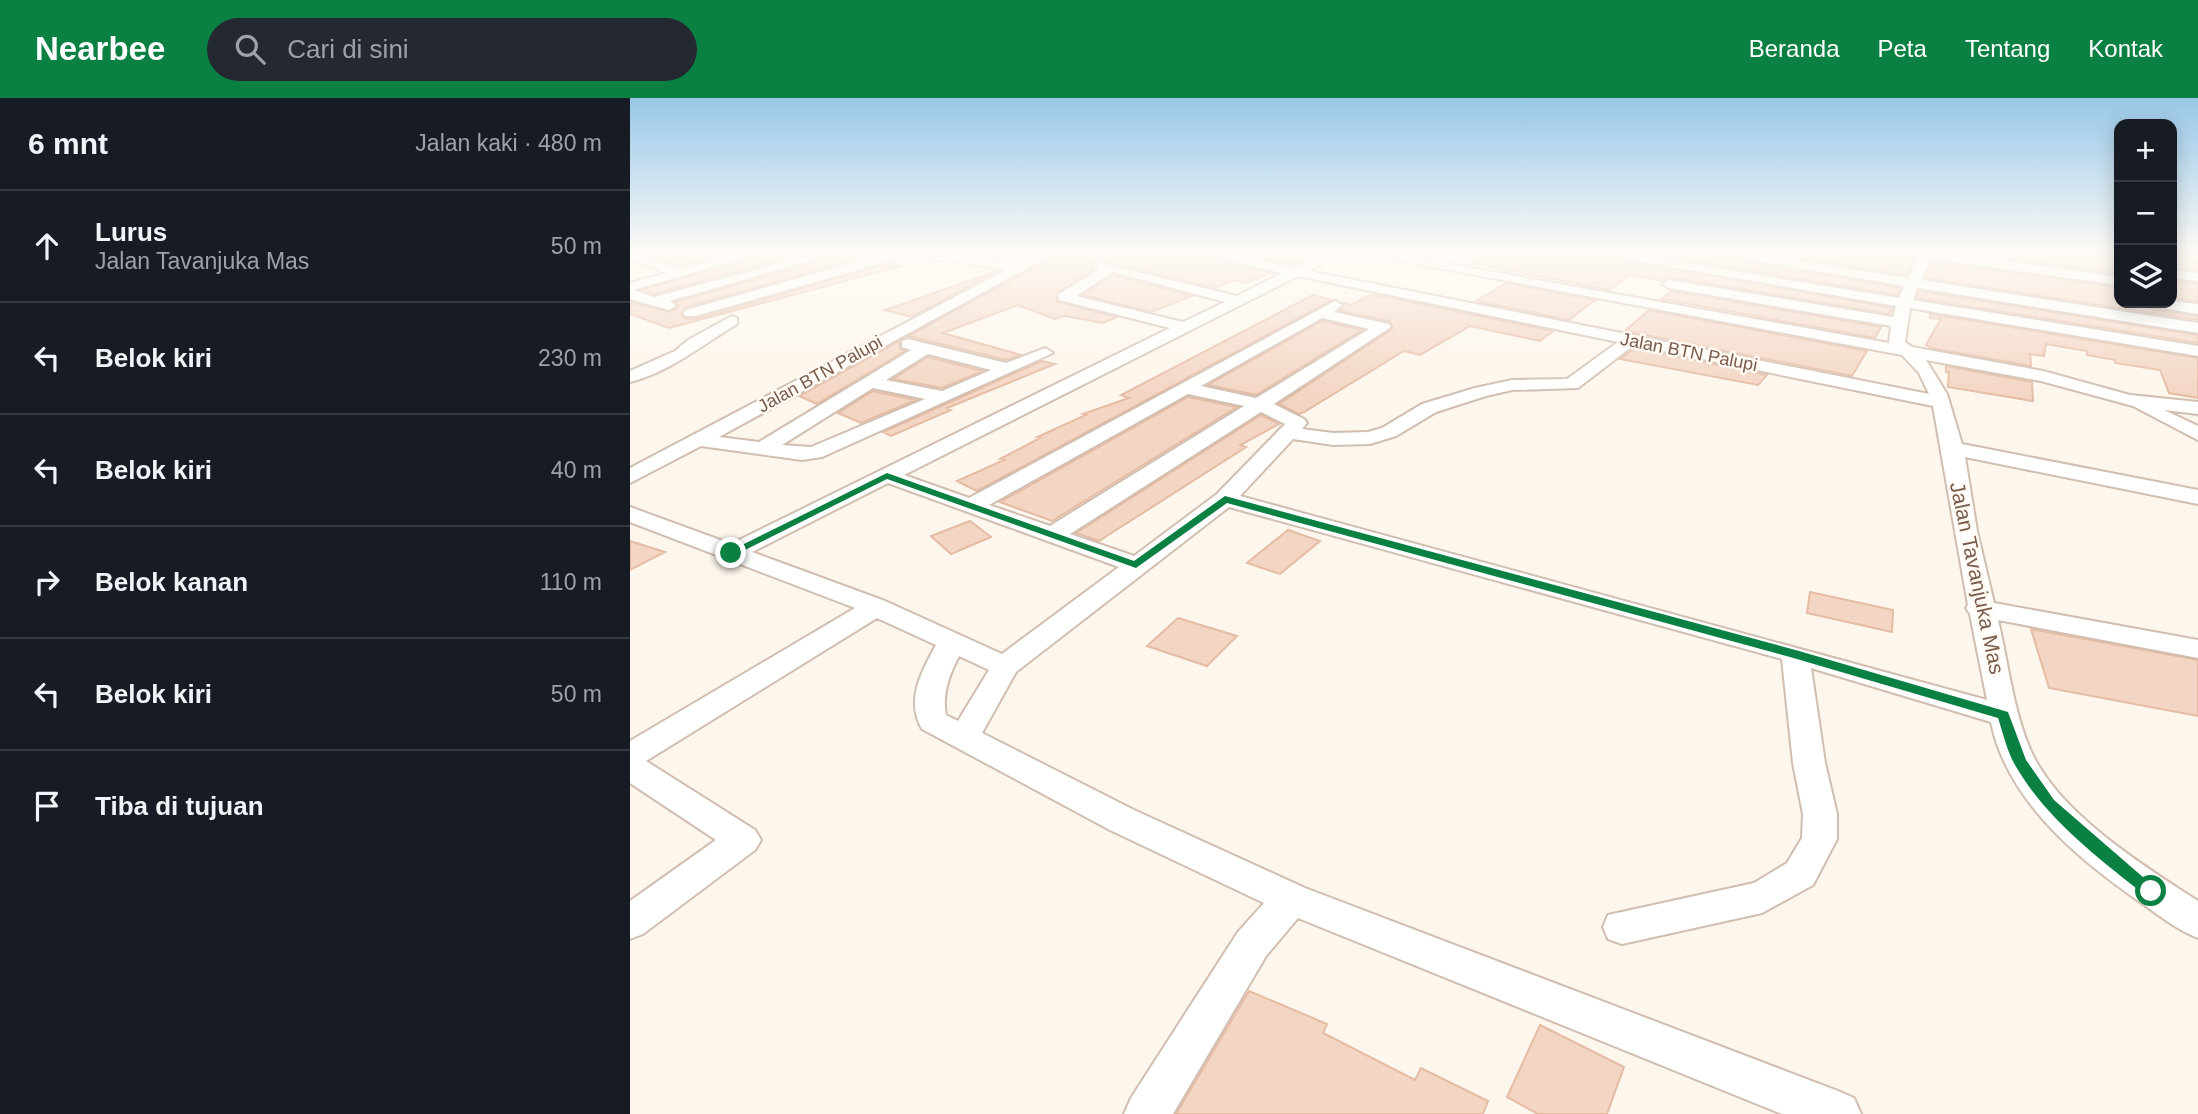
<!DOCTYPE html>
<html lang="id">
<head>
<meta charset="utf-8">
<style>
	body { margin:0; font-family:Helvetica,sans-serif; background:#242831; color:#f1f3f6 }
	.controls { position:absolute; right:21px; top:21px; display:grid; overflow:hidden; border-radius:14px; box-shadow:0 4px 18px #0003 }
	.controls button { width:63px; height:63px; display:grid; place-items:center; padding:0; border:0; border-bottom:2px solid #363941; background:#171b24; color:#f1f3f6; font:35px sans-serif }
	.stop { position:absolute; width:21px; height:21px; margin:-16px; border:5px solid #0b8043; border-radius:50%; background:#fff }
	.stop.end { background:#0b8043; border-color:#fff; box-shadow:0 2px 7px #0008 }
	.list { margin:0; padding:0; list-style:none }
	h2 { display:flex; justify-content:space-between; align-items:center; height:91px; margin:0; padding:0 28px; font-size:30px }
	h2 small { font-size:23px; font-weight:400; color:#9ea1a6 }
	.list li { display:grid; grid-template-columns:46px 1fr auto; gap:21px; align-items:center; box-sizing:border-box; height:112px; padding:0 28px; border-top:2px solid #363941 }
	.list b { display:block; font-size:26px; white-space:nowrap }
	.list p { margin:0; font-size:23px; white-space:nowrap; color:#9ea1a6 }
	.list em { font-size:23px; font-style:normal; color:#9ea1a6 }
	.icon { flex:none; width:38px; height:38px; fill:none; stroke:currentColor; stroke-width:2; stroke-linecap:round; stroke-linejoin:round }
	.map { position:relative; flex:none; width:1568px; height:1016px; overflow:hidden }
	header { display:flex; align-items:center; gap:42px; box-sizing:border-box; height:98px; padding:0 35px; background:#0b8043; color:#fff }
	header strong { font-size:33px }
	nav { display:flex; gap:38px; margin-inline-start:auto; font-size:24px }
	.search { width:490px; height:63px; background:#242831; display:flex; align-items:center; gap:18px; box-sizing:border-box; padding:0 24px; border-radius:38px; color:#9ea1a6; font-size:26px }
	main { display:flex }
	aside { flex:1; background:#171b24 }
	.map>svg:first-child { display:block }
	.building { fill:#f3d5c3; stroke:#e6bba3; stroke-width:2 }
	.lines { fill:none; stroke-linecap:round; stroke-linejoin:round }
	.minor-casing { stroke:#d1beb0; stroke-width:4 }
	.minor { fill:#fff; fill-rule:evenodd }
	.route { fill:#0b8043 }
	.labels { text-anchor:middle; stroke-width:5; stroke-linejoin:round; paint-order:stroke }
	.far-street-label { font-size:18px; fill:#7a5c4d; stroke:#fffaf3 }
	.street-label { font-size:21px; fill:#7a5c4d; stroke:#fffaf3 }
</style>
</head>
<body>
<header>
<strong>Nearbee</strong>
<div class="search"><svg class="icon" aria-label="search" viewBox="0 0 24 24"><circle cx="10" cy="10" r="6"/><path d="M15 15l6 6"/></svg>Cari di sini</div>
<nav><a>Beranda</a><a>Peta</a><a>Tentang</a><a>Kontak</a></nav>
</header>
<main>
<aside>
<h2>6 mnt<small>Jalan kaki · 480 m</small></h2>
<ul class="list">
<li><svg class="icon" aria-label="ahead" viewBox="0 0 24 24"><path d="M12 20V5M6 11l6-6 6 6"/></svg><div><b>Lurus</b><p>Jalan Tavanjuka Mas</p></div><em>50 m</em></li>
<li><svg class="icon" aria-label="left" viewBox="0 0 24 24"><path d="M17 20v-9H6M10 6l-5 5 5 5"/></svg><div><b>Belok kiri</b></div><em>230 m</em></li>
<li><svg class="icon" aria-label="left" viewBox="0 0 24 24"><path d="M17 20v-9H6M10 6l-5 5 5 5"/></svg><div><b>Belok kiri</b></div><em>40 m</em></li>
<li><svg class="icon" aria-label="right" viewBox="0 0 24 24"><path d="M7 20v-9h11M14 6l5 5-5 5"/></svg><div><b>Belok kanan</b></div><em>110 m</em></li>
<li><svg class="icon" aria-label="left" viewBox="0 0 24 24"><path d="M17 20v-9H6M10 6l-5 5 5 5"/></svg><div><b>Belok kiri</b></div><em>50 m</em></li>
<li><svg class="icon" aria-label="arrive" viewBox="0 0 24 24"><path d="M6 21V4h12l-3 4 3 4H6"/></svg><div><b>Tiba di tujuan</b></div></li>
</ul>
</aside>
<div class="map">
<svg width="1568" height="1016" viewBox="0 0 1568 1016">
	<rect width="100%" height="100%" fill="#fdf6ec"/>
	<path class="building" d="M11,155H98L51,168Z
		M135,155H175L24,196L12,192Z
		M182,155L235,159L55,209L51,217L56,221H67L260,165L271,168L39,230L0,216V204L40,214L49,208L45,204L187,164L189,160Z
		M437,155L481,160L493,155L521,160L522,155H564L641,175L615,185L606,182L584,190L465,162L461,168L465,171L428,194L427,204L487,219L473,225L435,218L425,221L388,207L313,235L391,257L376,262L278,238L417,163Z
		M609,155H686L663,167Z
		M842,155H960L1263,210L1259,216L1039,179L1033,183L1000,177L979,192L841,165Z
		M1014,155H1079L1270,190L1267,197Z
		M1135,155H1279L1285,160L1276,177Z
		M1341,155H1489V176Z
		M1542,155L1568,157V172L1542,170Z
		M1303,164L1489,189V205H1514L1524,212L1568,218V222L1295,180Z
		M367,173L282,219L255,212Z
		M483,177L562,198L521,214L453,197Z
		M1542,183L1568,186V203L1542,200Z
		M876,185L965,202L939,222L846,203Z
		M1042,193L1251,229L1245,240L1032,201Z
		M1289,193L1568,237V245L1286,200Z
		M683,197L702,202L347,393L327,383L374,362L370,361L410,340L407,339L456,317L453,316L499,300L491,297Z
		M740,197L757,199L923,233L910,243L840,228L790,257L774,253L674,314L669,316L649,306L762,231L760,223L710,213L713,205L721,207Z
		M1019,212L1237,253L1222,278L995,233Z
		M1300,216L1568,260V300L1539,295L1530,272L1485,265V262L1457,257V253L1416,246L1414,258L1400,256L1401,268L1305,251L1296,247L1311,221L1300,220Z
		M692,223L732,232L626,297L578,287Z
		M269,243L270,251L275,253L187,306L169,298Z
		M1005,250L1137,277L1128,287L990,261Z
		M298,259L353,273L312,290L263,281Z
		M412,263L425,266L317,310L321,312L261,338L253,334Z
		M1316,268L1402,284L1403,303L1318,289L1319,274H1316Z
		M243,293L286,302L231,325L208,315Z
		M558,299L607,309L422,423L370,404Z
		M631,317L649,326L610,347L616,349L469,443L446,435Z
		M340,423L361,439L321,456L301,438Z
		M658,432L690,443L650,476L617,465Z
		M0,443L35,454L0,472Z
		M1180,494L1263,512L1262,534L1177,515Z
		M548,520L607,538L577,568L517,548Z
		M1401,531L1568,562V618L1419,590Z
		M619,893L697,926L693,935L785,982L791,970L858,1003L853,1016H546Z
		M910,927L994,969L977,1016H908L877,999Z"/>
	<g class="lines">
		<g class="minor-casing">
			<path id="minor" d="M0,155L51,171L110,155H133L3,192L24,199L179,157L186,161L40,203L46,208L39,212L0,201V185L36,175L0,161Z
				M257,155H324L388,166L408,155H425L89,339L129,344L281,252L272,249V243L278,241L376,265L415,250L423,255L192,359L172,362L71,348L0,385V370L376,172L322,163L270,160L66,218H56L53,215L56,212ZM298,256L361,272L312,293L256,282ZM243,290L295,301L181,349L152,347Z
				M566,155H594L664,170L693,155H710L679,173L1299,296L1289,275L1272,257L728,155H758L1259,245L1261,228L1039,190L1032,186L1039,182L1263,219L1266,208L962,155H995L1269,200L1274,188L1081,155H1115L1278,180L1288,159L1282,155H1319L1489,179V187L1301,161L1291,182L1568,225V235L1287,190L1283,202L1568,248V258L1280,210L1275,244L1282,249L1413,273L1500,297L1568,304V316L1534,312L1568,328V342L1503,308L1411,283L1296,262L1317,296L1332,346L1568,392V406L1335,359L1347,433L1364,505L1568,542V560L1368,522C1378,564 1383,611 1400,651C1427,714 1512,767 1568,803V840C1548,832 1531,819 1513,806C1449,762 1377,703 1361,624L1181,570L1195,665L1207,716V741L1183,787L1132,815L992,846L978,841L973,829L978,817L1124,785L1157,765L1172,740L1173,716L1163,665L1152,561L599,409L386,574L352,635L504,712L675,790L1208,993L1224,1000L1231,1016H1152L668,820L636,858L543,1016H494L501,1000L608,834L634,805L480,732L292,631C275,602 292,573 306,547L247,520L16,663L125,732L131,742L125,752L13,836L0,841V803L86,742L0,685V643L225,510L0,424V409L101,446L540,230L429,202V196L470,171L464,167L466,164L607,198L652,175ZM483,174L595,204L553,224L446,198ZM668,178L988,244L937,281L882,282L845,290L792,306L752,330L738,334L703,335L672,331L677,325L674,321L644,306L761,229L759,226L704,214L712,207L705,203L339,400L274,377ZM692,220L739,231L626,300L571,288ZM1004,247L1303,308L1338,507L1336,510L1340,516L1357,602L610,398L663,341L703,347L740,346L766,338L806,314L856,298L882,292L948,290ZM558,296L614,308L420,428L359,407ZM631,314L655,326L587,396L504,458L440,436ZM258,385L489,469L372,556L255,503L122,454ZM329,558L359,572L328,623L316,617C312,596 319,577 329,558Z
				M1542,172L1568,175V183L1542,180Z
				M1542,203L1568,206V216L1524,209L1517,205Z
				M102,218L107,220V226C72,247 40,274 0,284V273L45,253L58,242Z"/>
		</g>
		<use href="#minor" class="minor"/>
	</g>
	<linearGradient id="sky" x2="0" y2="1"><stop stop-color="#97c7e8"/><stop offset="0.52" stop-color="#fefbf6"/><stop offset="1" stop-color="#fefbf6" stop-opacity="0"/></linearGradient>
	<rect width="1568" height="298" fill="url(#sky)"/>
	<path class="route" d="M257,375L504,463L595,398L1169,553L1378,614L1396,662L1424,702L1529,793L1521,800L1516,798C1467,759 1417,722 1385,667C1377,653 1373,635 1368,620L1160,559L597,405L506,470L257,381L105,457L96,455Z"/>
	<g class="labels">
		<g class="far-street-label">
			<text transform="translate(1059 254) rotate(11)" y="6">Jalan BTN Palupi</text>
			<text transform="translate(190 276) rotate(-29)" y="6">Jalan BTN Palupi</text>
		</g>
		<g class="street-label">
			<text transform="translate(1347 480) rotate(78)" y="7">Jalan Tavanjuka Mas</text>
		</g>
	</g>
</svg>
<div class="controls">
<button>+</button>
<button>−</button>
<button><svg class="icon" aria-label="layers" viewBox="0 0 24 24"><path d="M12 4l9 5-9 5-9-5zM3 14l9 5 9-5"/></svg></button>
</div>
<div class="stop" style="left:1521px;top:793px"></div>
<div class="stop end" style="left:101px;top:455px"></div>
</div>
</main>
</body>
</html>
